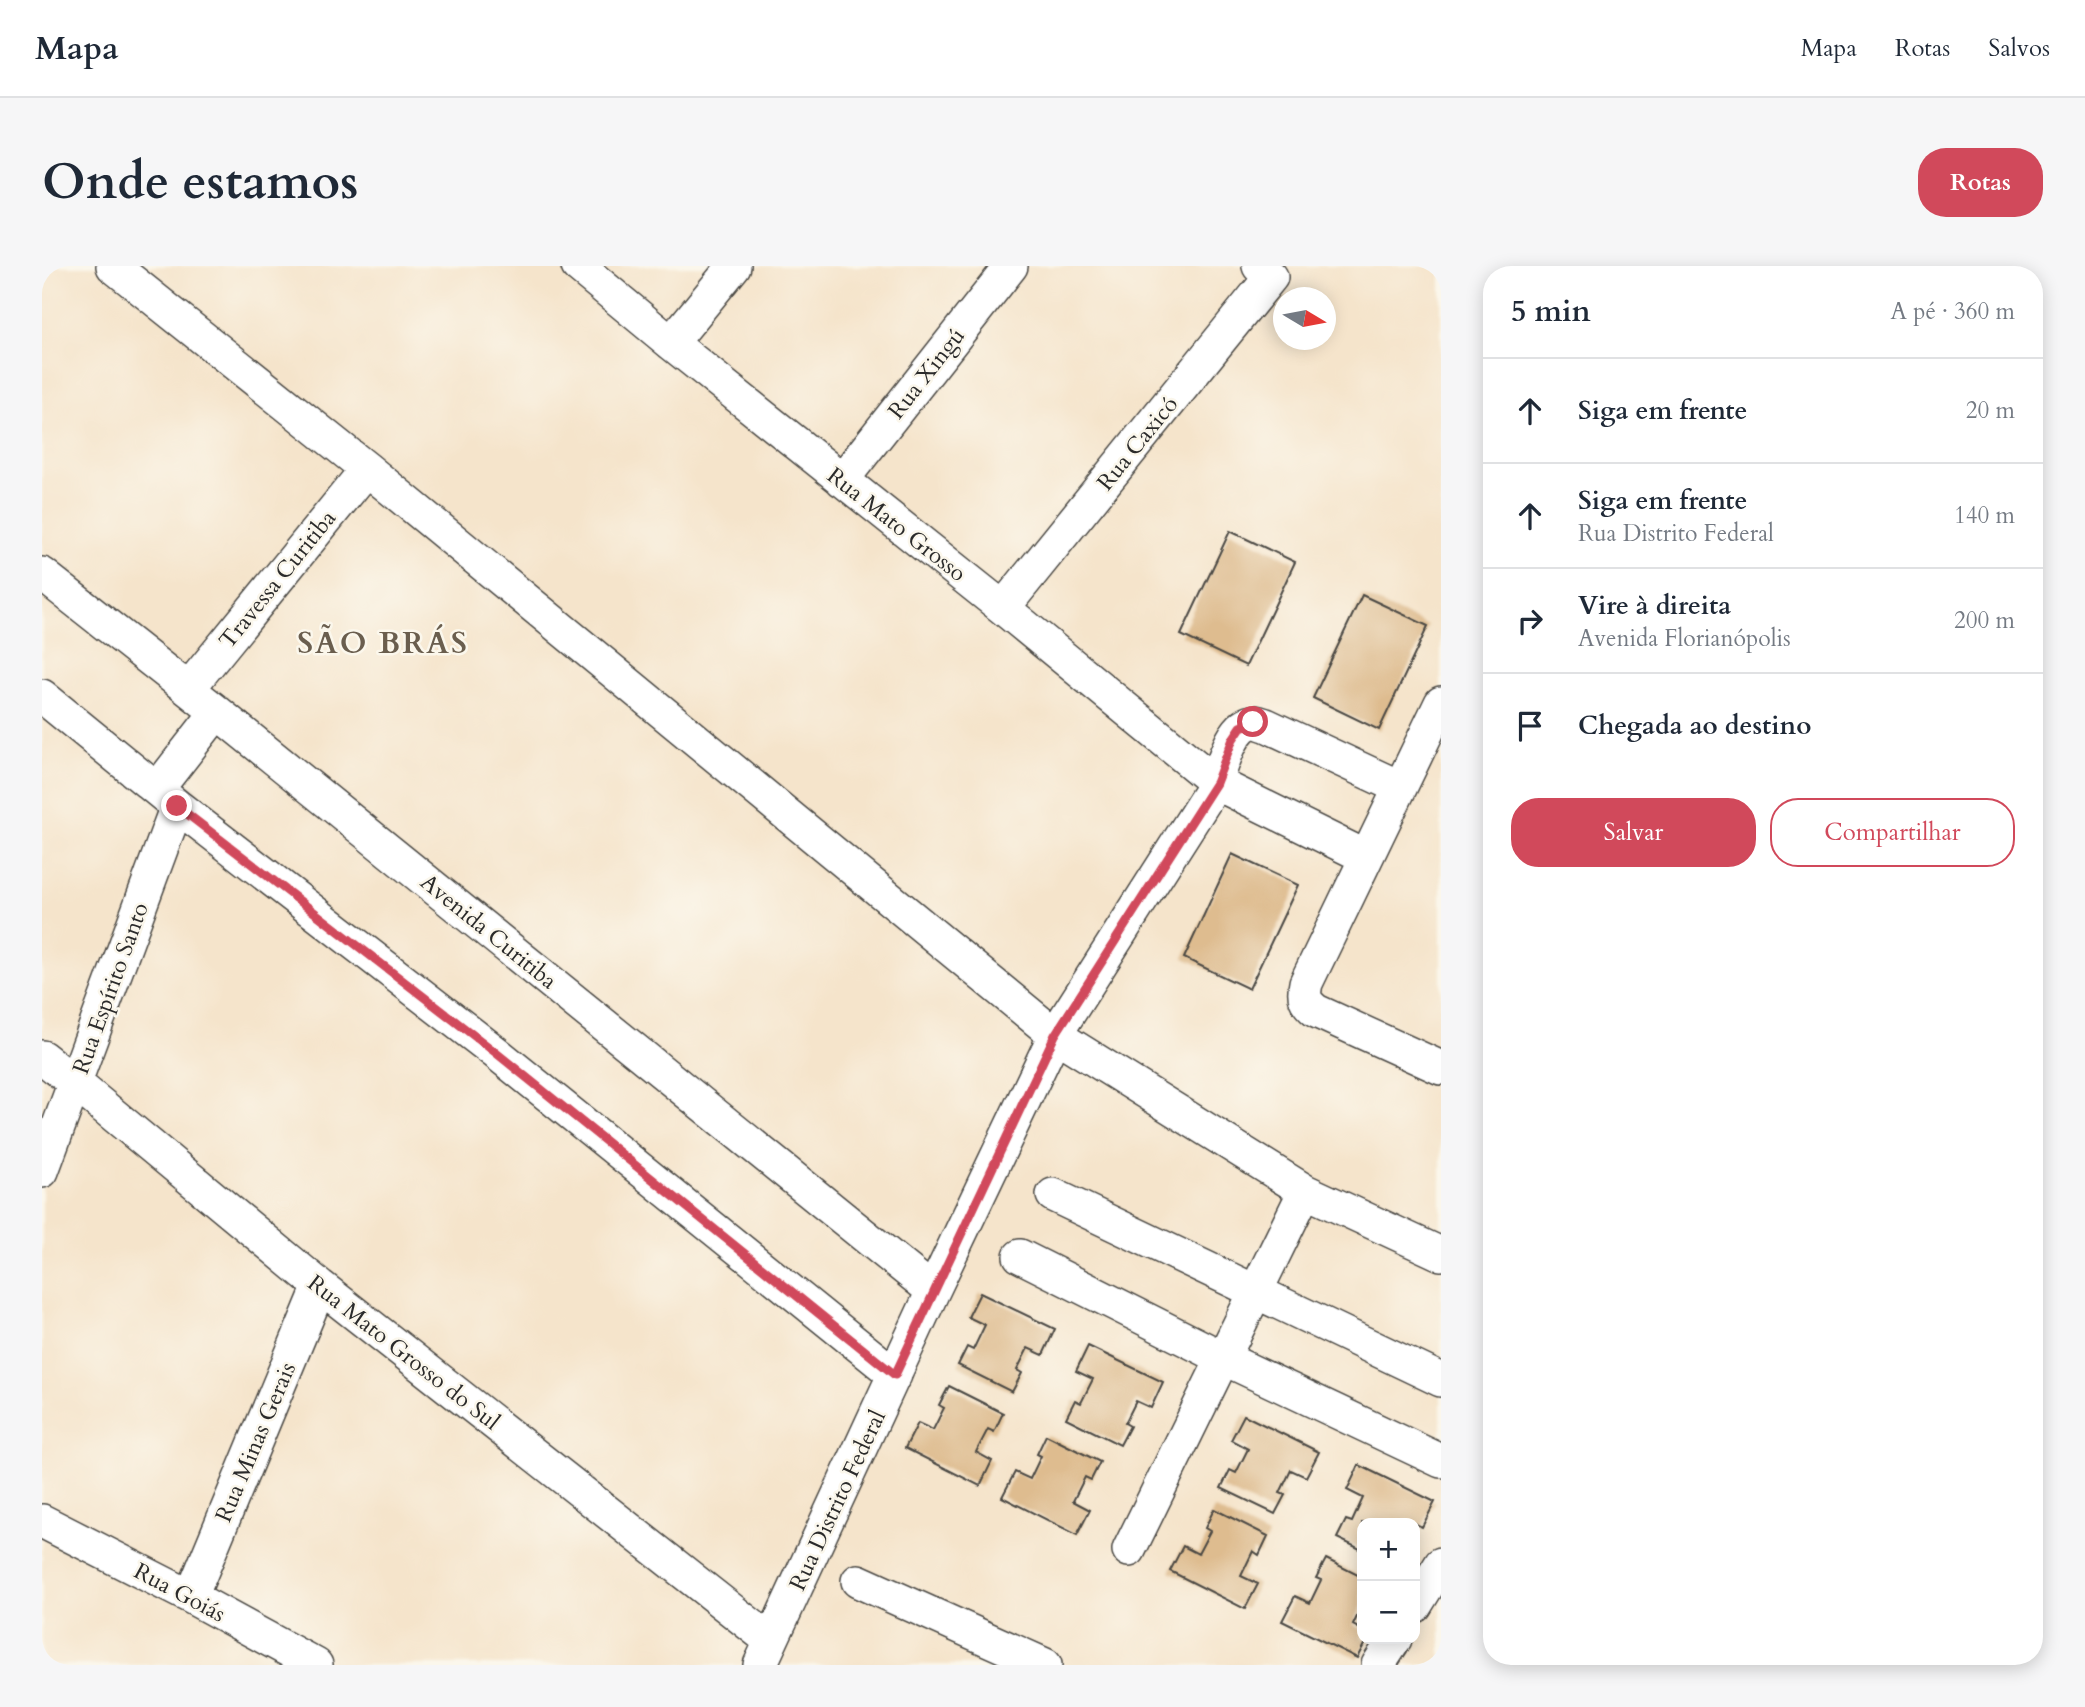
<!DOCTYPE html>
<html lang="pt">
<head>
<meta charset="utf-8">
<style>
	body { margin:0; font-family:Cardo,serif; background:#f6f6f7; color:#1f2937 }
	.controls { position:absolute; right:21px; bottom:21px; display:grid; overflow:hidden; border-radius:14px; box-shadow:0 4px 18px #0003 }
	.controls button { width:63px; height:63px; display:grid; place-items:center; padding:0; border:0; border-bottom:2px solid #e0e1e3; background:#fff; color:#1f2937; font:35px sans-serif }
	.compass { position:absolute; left:1231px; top:21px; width:63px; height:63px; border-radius:50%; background:#fff; box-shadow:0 4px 18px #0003; rotate:100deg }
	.stop { position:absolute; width:21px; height:21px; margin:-16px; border:5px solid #d1495b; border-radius:50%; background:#fff }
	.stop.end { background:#d1495b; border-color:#fff; box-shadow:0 2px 7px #0008 }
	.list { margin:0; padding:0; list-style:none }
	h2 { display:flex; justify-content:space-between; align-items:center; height:91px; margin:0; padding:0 28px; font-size:30px }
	h2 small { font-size:23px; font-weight:400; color:#747a83 }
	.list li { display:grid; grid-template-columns:46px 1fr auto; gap:21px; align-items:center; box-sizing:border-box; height:105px; padding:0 28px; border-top:2px solid #e0e1e3 }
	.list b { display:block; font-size:26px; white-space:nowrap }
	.list p { margin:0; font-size:23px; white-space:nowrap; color:#747a83 }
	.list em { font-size:23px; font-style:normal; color:#747a83 }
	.actions { display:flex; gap:14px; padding:21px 28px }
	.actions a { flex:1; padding:16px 0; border:2px solid #d1495b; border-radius:28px; text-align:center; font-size:24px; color:#d1495b }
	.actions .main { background:#d1495b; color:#fff }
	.icon { flex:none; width:38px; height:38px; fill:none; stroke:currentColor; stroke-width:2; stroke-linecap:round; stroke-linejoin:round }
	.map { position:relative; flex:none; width:1399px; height:1399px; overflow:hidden; border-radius:28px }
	header { display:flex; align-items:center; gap:42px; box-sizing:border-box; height:98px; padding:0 35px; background:#fff; border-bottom:2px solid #e0e1e3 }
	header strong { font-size:33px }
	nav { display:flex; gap:38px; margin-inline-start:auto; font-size:24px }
	.intro { display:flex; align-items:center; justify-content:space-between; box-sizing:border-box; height:168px; padding:0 42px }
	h1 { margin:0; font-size:49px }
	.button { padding:18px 32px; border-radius:28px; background:#d1495b; color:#fff; font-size:24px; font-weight:700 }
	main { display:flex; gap:42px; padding:0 42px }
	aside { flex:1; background:#fff; border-radius:28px; box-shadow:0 4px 18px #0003 }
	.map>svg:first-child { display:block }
	.building { fill:#debc8f }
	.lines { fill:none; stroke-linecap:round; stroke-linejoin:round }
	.minor-casing { stroke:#494743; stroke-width:36 }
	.minor { stroke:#fff; stroke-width:33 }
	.route { stroke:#d1495b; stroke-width:9 }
	.labels { text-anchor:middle; stroke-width:5; stroke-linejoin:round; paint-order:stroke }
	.street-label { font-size:23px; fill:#2b2b2b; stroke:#fbf7ec }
	.district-label { font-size:30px; font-weight:bold; letter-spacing:2px; fill:#6a5e4e; stroke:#fbf7ec }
</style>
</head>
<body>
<header>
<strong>Mapa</strong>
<nav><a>Mapa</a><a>Rotas</a><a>Salvos</a></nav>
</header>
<div class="intro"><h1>Onde estamos</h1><a class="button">Rotas</a></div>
<main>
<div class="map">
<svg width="1399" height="1399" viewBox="0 0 1399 1399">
	<rect width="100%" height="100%" fill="#fbf7ec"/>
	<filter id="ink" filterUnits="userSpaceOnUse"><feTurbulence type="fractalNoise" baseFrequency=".0143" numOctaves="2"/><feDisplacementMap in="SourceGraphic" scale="14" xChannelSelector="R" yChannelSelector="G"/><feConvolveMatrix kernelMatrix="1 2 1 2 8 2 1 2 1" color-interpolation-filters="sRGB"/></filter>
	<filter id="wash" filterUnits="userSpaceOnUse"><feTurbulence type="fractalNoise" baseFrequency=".00686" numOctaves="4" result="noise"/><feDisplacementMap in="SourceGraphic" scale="28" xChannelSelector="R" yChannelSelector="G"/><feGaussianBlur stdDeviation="1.57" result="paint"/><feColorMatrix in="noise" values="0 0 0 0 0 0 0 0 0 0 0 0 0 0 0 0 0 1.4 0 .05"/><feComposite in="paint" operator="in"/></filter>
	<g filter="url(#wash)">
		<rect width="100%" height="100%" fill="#f5e4cb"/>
		<g id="blocks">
			<path class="building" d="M1188,265L1253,296L1204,400L1139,369Z
				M1320,329L1386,360L1337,464L1271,432Z
				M1190,588L1256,619L1207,723L1142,692Z
				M938,1027L1013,1063L1001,1089L986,1082L975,1104L980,1107L970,1126L916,1099L925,1081L931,1084L943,1059L926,1051Z
				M1046,1080L1121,1116L1109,1142L1094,1135L1083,1157L1088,1160L1078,1179L1024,1152L1033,1134L1039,1137L1051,1113L1034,1105Z
				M907,1120L961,1147L952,1166L946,1163L934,1186L950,1195L938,1220L863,1182L876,1157L891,1164L902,1142L897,1139Z
				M1202,1149L1277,1186L1264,1211L1249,1204L1238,1227L1243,1229L1233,1248L1179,1222L1188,1204L1194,1207L1206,1183L1189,1174Z
				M1004,1169L1058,1196L1049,1214L1043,1211L1031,1235L1048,1244L1035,1269L960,1231L973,1206L988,1213L999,1190L995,1188Z
				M1317,1199L1393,1236L1380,1261L1365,1254L1363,1257H1320V1284L1295,1272L1304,1254L1310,1256L1321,1232L1305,1224Z
				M1172,1243L1226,1270L1217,1289L1211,1285L1199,1310L1216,1318L1203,1343L1128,1305L1141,1280L1156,1288L1168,1265L1163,1262Z
				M1284,1293L1320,1311V1340L1311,1359L1320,1364V1373H1325L1315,1392L1240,1355L1253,1330L1268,1337L1279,1314L1274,1312Z"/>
		</g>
	</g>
	<g filter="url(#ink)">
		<use href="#blocks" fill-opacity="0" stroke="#494743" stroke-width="2"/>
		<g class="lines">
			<g class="minor-casing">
				<path id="minor" d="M71,0L325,203L1013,769L1263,925L1399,988
					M536,0L629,77L961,342L1174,517L1324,591
					M629,77L692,0
					M800,214L969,0
					M0,308L175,446L891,1025
					M961,342L1229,11L1217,0
					M146,423L325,203
					M0,430L135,540L453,786L853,1109
					M1399,437L1264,717C1261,731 1263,736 1274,745L1399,802
					M116,522L175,446
					M0,791L33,817L278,1020L729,1375
					M0,905L135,540
					M1011,929L1399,1114
					M978,990L1181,1092L1399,1195
					M0,1255L149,1331L274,1399
					M1087,1284L1263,925
					M816,1315L1003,1399
					M149,1331L278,1020
					M1373,1340L1399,1298
					M718,1399L891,1025L1013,769L1174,517C1180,500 1191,456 1212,456C1216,456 1220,458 1224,459L1357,521
					M1336,1399L1353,1373"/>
			</g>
			<use href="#minor" class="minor"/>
		</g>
	</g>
	<g class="lines" filter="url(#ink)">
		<path class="route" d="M135,540L453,786L853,1109L1013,769L1174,517L1191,473L1199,461L1211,456"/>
	</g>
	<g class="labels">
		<g class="street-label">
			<text transform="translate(884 107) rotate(-52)" y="8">Rua Xingú</text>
			<text transform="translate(1095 177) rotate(-51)" y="8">Rua Caxicó</text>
			<text transform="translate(855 258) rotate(38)" y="8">Rua Mato Grosso</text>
			<text transform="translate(235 313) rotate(-51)" y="8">Travessa Curitiba</text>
			<text transform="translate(447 665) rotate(39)" y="8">Avenida Curitiba</text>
			<text transform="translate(68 722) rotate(-70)" y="8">Rua Espírito Santo</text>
			<text transform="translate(362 1086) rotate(38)" y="8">Rua Mato Grosso do Sul</text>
			<text transform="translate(213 1176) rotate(-67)" y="8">Rua Minas Gerais</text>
			<text transform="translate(795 1234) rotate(-65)" y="8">Rua Distrito Federal</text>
			<text transform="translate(138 1326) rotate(28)" y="8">Rua Goiás</text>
		</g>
		<g class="district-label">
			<text x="341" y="387">SÃO BRÁS</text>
		</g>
	</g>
</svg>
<div class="controls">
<button>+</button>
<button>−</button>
</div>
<svg class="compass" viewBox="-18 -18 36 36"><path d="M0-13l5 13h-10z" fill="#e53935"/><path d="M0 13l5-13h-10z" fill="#747a83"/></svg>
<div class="stop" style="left:1211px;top:456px"></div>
<div class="stop end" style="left:135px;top:540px"></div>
</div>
<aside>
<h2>5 min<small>A pé · 360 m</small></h2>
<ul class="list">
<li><svg class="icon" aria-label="ahead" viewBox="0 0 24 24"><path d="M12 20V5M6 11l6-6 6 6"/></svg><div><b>Siga em frente</b></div><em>20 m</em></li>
<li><svg class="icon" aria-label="ahead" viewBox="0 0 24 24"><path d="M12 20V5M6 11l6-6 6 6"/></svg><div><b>Siga em frente</b><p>Rua Distrito Federal</p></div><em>140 m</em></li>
<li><svg class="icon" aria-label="right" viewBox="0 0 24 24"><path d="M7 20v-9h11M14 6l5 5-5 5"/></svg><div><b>Vire à direita</b><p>Avenida Florianópolis</p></div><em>200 m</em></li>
<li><svg class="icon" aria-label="arrive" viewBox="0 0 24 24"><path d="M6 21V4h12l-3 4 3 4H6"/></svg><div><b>Chegada ao destino</b></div></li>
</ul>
<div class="actions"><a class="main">Salvar</a><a>Compartilhar</a></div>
</aside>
</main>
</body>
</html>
